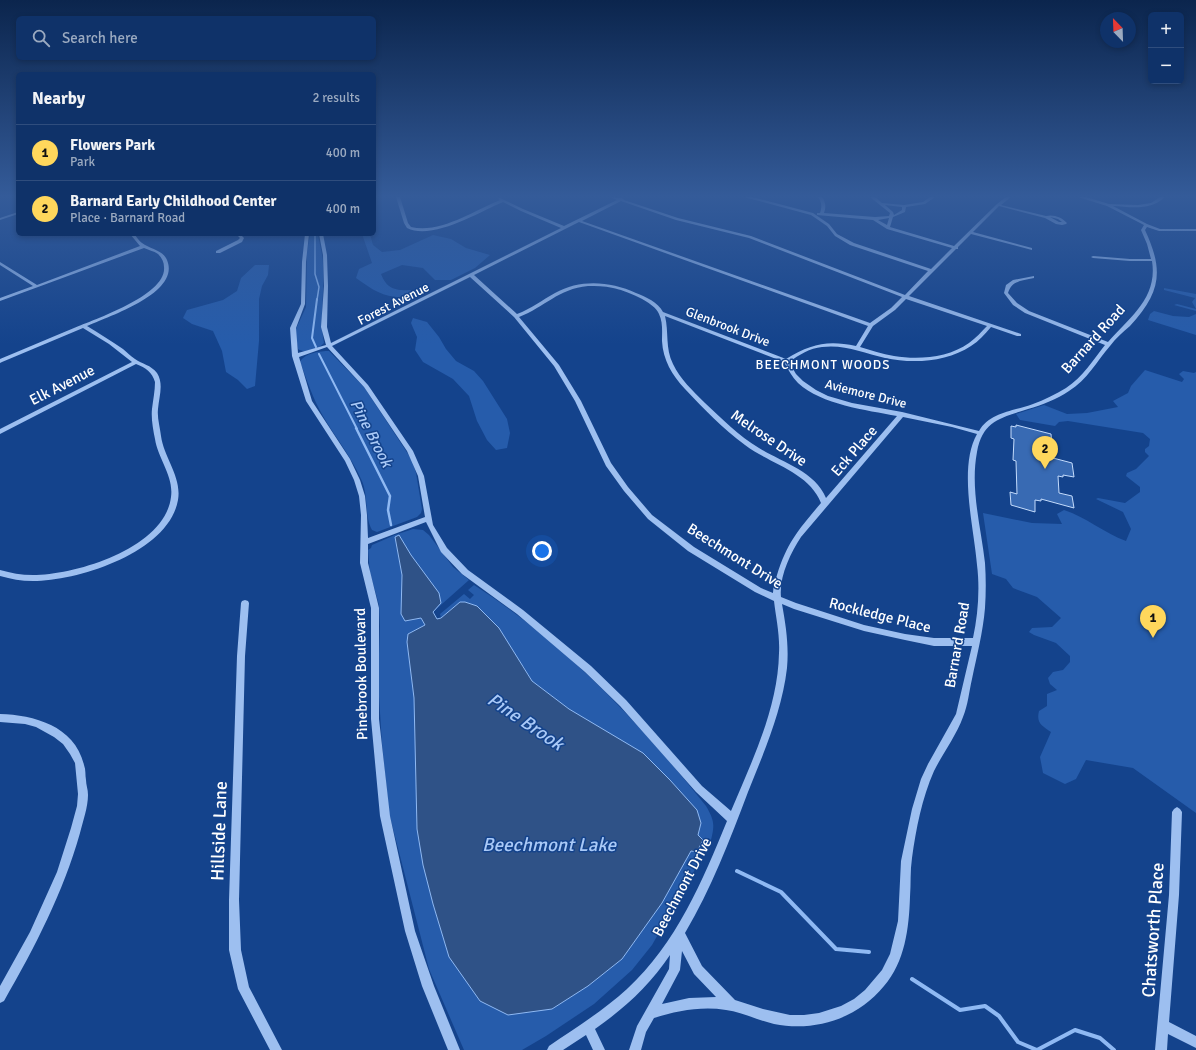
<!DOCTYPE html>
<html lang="en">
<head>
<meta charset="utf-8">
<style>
	body { margin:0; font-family:Signika,sans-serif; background:#1d3e71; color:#f1f3f6 }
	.controls { position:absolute; right:12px; top:12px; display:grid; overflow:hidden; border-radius:6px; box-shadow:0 2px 6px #0003 }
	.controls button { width:36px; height:36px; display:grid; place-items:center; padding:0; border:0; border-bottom:1px solid #2f4d7d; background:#0f3269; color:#f1f3f6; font:20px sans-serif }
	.compass { position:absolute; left:1100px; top:12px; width:36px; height:36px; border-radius:50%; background:#0f3269; box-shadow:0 2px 6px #0003; rotate:337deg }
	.you { position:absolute; left:542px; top:551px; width:14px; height:14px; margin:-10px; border:3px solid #fff; border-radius:50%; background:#1a73e8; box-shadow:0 0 0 6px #1a73e833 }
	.badge { display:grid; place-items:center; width:26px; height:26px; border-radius:50%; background:#ffd75c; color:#111; font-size:13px; font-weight:700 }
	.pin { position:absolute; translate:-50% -33px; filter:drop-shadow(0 1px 2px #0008) }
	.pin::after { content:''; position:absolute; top:21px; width:14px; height:12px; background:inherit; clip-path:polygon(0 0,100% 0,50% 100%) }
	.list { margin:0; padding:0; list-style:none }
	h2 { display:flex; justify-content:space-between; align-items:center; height:52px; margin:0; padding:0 16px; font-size:17px }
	h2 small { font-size:13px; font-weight:400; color:#9baac0 }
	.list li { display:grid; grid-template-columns:26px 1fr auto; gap:12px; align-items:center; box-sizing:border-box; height:56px; padding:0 16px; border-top:1px solid #2f4d7d }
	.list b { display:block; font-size:15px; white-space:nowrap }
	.list p { margin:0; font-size:13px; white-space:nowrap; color:#9baac0 }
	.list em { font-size:13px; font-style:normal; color:#9baac0 }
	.icon { flex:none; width:22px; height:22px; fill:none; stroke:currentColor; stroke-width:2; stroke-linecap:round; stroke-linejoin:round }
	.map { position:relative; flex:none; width:1196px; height:1050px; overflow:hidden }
	.search { position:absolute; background:#0f3269; box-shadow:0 2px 6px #0003; left:16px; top:16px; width:360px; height:44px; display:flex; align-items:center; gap:10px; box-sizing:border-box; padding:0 14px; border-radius:6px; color:#9baac0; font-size:15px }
	.panel { position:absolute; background:#0f3269; box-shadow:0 2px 6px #0003; left:16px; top:72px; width:360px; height:164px; border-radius:6px }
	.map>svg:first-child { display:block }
	.green { fill:#265cab }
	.water { fill:#2f5287; stroke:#8fb9f3 }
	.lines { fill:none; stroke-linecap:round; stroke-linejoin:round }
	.stream-far3 { stroke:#8fb9f3; stroke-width:1.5 }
	.stream-far2 { stroke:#8fb9f3; stroke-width:2 }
	.stream-far1 { stroke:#8fb9f3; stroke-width:2.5 }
	.stream { stroke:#8fb9f3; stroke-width:4 }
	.building { fill:#386ab3; stroke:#c3dbfc }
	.minor { fill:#9dbff0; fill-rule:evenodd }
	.labels { text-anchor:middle; stroke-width:3; stroke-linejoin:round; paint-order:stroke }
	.far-street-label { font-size:13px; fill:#fff; stroke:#14438c }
	.far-neighbourhood-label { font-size:13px; letter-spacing:1px; fill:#fff; stroke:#14438c }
	.street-label { font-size:15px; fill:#fff; stroke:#14438c }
	.water-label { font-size:16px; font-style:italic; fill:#a9c9f7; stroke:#14438c }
	.near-street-label { font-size:18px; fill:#fff; stroke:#14438c }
	.near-water-label { font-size:19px; font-style:italic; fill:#a9c9f7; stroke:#14438c }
</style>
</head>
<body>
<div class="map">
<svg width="1196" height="1050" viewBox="0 0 1196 1050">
	<rect width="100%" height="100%" fill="#14438c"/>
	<path class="green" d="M310,234H318C319,244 323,254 323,265C325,291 319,317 324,343C319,349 304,354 298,349L295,331L306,307L307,253Z
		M362,234H370L373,245L382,252L400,250L433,235L451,239L466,248L490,255L475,268L451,280H435L423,268L402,265L381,274C388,293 401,290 417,290L418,295C390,301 378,294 356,278L359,269L372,263Z
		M255,265H269L268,275L262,286L259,299V341L255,386L247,389L238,380L226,372L222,351L213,331L192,324L183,318L187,310L223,300L237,291L241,278Z
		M1164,288L1196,294V311L1174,305L1177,304L1196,309L1192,302L1195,298L1164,290Z
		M1154,311L1173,316L1189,317L1196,314V335L1148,320L1150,314Z
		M413,318L427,322L439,337L446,349L456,361L474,371L483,381L507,419L510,433L507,448L496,450L487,440L477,421L469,396L453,379L423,362L415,350L417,337L411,323Z
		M329,351L364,387L412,460L416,473L422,509L421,513L417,517L377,532L372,530C364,516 369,495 361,479C351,456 335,437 323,416C313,399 307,380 300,362C304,353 321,351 329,351Z
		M1145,370L1182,382L1184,379L1179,374L1183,371L1194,373L1196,372V813L1133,768L1086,760L1076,779L1065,784L1043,773L1040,757L1051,732C1042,726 1036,723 1039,711L1047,706V694L1057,690L1050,684L1048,678L1053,672L1063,670L1070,662V656L1056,643L1034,635L1029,632L1032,628L1052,627L1061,618L1037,597L1013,588L1006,579L992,574L983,513L1032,523L1062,524L1057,514L1064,510C1086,517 1104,533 1126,541L1131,529L1123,512L1096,499L1098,498L1125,503L1140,492V487L1126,476L1127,473L1136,469L1149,456L1145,452V449L1149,446L1150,439L1143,433L1068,421L1059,422L1055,426L1020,420L1016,414L1044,405L1067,414L1087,413L1118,407L1113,401L1128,393L1131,386Z
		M413,529L423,530L429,535L453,567L469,580L433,612L411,555L399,536L396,543L402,575L401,614L405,621L421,618L425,625L408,634L407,642L414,698L417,829L433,904L449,957L552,1009L588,986L622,959L662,903L691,851L697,852L699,854L696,862L698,864L652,945L632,970L594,1004L546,1036L522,1050H464L429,969L389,813L382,744L378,681L380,626L379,605L370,573L368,550L371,548L372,545L395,535Z
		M474,585C565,643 639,722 706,806C714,820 715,824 711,840L708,838L705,842L697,835L701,823L569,709L532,681L524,667L460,602L441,618L440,614L464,594L470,599L474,595L468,590Z"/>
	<path class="water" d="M399,535L411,555L439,593L441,603L433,612L437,619L441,618L460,602H465L477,606L499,628L532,681L569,709L643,753L670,780L697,810L701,823L698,835L703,840L697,852L691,851L662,903L622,959L588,986L552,1009L508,1015L480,1001L449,957L433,904L423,865L417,829L414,698L407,642L408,634L425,625L421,618L405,621L401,614L402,575L395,537Z"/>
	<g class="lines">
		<path class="stream-far3" d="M315,234V274L319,287L317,300"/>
		<path class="stream-far2" d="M316,347L312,338L317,299
			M319,354L357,429"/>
		<path class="stream-far1" d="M356,428L390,496L388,510L391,525"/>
		<path class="stream" d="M737,871L781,892L836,949L869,952
			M912,979L960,1010L985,1006L999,1016L1018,1042L1037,1050L1075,1030L1100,1038L1114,1050"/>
	</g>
	<path class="building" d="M1016,425L1051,434L1053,458L1072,463L1074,477L1063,475V477L1058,476L1059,493L1072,496L1074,508L1041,499V501L1035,500V512L1011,505L1010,492L1017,494L1016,461L1013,460L1014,439L1011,438V426L1016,427Z"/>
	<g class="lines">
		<path class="minor" d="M396,197H400L408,223L411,227C440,234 473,211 500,200L498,199L500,198L523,209L564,226L617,200L610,197L622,198L624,200L678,218L751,236L905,295L928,271L850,245L835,236L827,226L811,215L744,197H752L813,213L829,224L837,234L854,243L931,269L952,248L887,229L873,220L817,215V213H820C822,207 822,202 818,197H822C826,203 826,207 824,213L875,217L889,216L890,213L870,197H875L882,203L904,205L923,202L930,197H935L925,204L906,207L905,212L893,217L890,227L954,246L997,204L1006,197H1011L1001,205L1046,216C1053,214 1062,217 1067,223L1066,224L1062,225L1056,224L1045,218L999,206L973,232L1032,248V250L971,234L958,247V249H956L909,296L1021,334V336H1017L991,327C985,334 979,341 971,346C947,362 913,364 885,358C864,353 844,344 822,347C810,348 799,355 789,362L796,374L803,381L816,390L828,396L852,403L902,412L979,431C990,412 1014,411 1033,404C1044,400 1056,394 1066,388C1083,377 1093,360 1105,345L1025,313L1013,305L1004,293L1006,285L1013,280L1034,276V278C1022,281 1012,280 1008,293L1017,303L1029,311L1108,342C1129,318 1158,298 1152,261H1130L1093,258L1091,257L1093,256L1130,259H1151L1147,244L1141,230L1144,225L1107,206L1078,197H1086L1109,204L1138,205L1151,203L1160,197H1165C1150,211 1131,207 1113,206L1147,224L1160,229H1196V231H1159L1147,227L1145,230C1164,271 1161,292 1130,326C1123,332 1116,338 1110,346C1097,361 1087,380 1069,391C1057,399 1042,405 1028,409C1001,418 983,420 977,452C970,489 981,527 985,563C986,578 986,593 985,608C983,632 977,655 972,679C969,692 968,705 963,717C956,736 943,753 934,771C922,798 916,829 912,858C910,871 911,884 910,897C909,928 905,962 884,986C857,1019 815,1032 774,1024C757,1020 742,1012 726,1010C701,1006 677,1011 654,1018L646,1032L641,1050H629L637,1026L669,969L670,955C650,985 625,1008 595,1029L605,1050H593L586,1035L563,1050H547L549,1046C575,1028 603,1011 627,989C676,944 703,880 727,821L696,792L620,706L585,672L517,614L462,574L441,552L426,522L368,544V563L379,608V719L390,816L415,931L434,986L460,1050H448L422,986L405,931L380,816L371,719V608L360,563L361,515L359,496L354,480L345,461L306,401L292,356L290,328L301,304L302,262L305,234H309L306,262L305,304L296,328L298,353L326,345L321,327L324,286L323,255L319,234H323L327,255L328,286L327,327L331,343L561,228L521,211L503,202C479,212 432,241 407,228L404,223ZM621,201L676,220L749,238L902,297L891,308L870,323L582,221ZM885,205L902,207V210L894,215L893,212ZM1050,217L1058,219L1062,222H1059ZM889,218L887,225L878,220ZM579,222L868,326L856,346C827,340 811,344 786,359L663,312C658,302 646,297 636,293C610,281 580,279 555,293C542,300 531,309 517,314L474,275ZM470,277L514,317L554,366L575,401L606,466L624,491L648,519L688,551L755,592L774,601C776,618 780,635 779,653C778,708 752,761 731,811L702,786L626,700L591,666L523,610L468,570L447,548L433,525L424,476L413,451L368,385L332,346ZM588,286C596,286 604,286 613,288C624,290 655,302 659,314C663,322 662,332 662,341C663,360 672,375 685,389C704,409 723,429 745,445C770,464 809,472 821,503C800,528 787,542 777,575C775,582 773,587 773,593L761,588L694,547L652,515L628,487L611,463L581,401L559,365L519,317C545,307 558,289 588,286ZM906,299L987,326C981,332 976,338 969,343C948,358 918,360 894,356C882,354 871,350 860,347L873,326L895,310ZM665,316L784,362C788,369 792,377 798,383C822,405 866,410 897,416L826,498C815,471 781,462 759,448C739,436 722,419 705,403C693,391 680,379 673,364C665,348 669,332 665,316ZM327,347L364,387L407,451L418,476L425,517L368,538L367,515L365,496L360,480L350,459L312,401L299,357ZM903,417L952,427L977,434C958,468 974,527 977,565C980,589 978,615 973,638H934L905,634L864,625L796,603L781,597C779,577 790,554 801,537ZM782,604L794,609L864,631L905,640L934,646H972L956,714L928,764L921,779L912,809L901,861L898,921L890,954L882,970L865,990L854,999L841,1006L819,1013L804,1015H790L763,1009L735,1000L702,966L685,933C711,889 730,840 748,792C764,752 782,711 787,668C789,646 786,626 782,604ZM682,951L694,974L716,997L689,998L662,1004L680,970Z
			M18,212V214L0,220V218Z
			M130,234H134C137,237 139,241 142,243C150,249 163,250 167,260C181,293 109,316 87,326C99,333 111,341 123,349C127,352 130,356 135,359C142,364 151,365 157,373C164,384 159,397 158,409C157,418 160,427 161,436C164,458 182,477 178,500C169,552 79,581 33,581C21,581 11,579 0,576V570C11,573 21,575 33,575C76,575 165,548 171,497C174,476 158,459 155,439C153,429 151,418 152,409C153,400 155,391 155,382C152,372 146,368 136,364L0,434V429L132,362L109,344L83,328L2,362L0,363V359C25,349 49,338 74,328C95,319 167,295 164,267C164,262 162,258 158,254C154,251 148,250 144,248L0,301V298L33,286L0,265V262L37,285L140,246Z
			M236,234H240L244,238L242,242L220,253H216V251L238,240L240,238Z
			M245,600L248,601L249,603L245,656L239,900L241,950L249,987L282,1050H270L238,989L229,950V900L237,656L241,603L242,601Z
			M0,714C34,715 75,726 84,765C86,770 85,775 86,780C86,785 88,789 88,795C88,807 83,821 80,833C63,893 35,947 4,1001L0,1003V986L30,932L57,872L71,828L77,806L78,794L75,763L70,754L63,744L54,737L36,727L25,724L0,722Z
			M1177,807L1180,809L1182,812L1179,895L1169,1022L1196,1036V1048L1168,1034L1167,1050H1155L1169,895L1172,812L1174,809Z"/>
	</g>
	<linearGradient id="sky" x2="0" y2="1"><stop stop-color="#0b254d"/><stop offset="0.57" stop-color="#345b99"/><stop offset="1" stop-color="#345b99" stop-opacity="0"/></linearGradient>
	<rect width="1196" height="344" fill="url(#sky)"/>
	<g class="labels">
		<g class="far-street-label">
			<text transform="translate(393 303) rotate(-27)" y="5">Forest Avenue</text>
			<text transform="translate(728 326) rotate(21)" y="5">Glenbrook Drive</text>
			<text transform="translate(866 393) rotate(14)" y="5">Aviemore Drive</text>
		</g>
		<g class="far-neighbourhood-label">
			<text x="823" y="369">BEECHMONT WOODS</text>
		</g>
		<g class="street-label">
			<text transform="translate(1093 339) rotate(-48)" y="5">Barnard Road</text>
			<text transform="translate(62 385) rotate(-27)" y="5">Elk Avenue</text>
			<text transform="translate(769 438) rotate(34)" y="5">Melrose Drive</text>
			<text transform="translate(854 451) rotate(-49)" y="5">Eck Place</text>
			<text transform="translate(735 556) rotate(32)" y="5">Beechmont Drive</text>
			<text transform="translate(880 615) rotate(14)" y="5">Rockledge Place</text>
			<text transform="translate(957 645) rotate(-80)" y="5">Barnard Road</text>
			<text transform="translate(361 674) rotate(-91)" y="5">Pinebrook Boulevard</text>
			<text transform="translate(682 887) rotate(-62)" y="5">Beechmont Drive</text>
		</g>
		<g class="water-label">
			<text transform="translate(372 433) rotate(63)" y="6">Pine Brook</text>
		</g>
		<g class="near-street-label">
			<text transform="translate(219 831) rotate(-88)" y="6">Hillside Lane</text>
			<text transform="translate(1153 930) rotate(-86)" y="6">Chatsworth Place</text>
		</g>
		<g class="near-water-label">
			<text transform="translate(526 721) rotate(34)" y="7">Pine Brook</text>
			<text x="549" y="851">Beechmont Lake</text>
		</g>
	</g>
</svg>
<div class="controls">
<button>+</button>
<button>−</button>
</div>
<svg class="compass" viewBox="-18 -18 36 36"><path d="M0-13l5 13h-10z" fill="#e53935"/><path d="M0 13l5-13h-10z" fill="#9baac0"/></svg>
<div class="you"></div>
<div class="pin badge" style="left:1153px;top:638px">1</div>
<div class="pin badge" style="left:1045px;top:469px">2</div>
<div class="search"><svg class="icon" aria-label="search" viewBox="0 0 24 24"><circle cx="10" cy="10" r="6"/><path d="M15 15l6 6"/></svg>Search here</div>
<section class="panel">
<h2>Nearby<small>2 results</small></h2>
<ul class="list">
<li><span class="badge">1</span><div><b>Flowers Park</b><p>Park</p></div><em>400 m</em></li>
<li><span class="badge">2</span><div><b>Barnard Early Childhood Center</b><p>Place · Barnard Road</p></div><em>400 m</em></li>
</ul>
</section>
</div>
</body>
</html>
